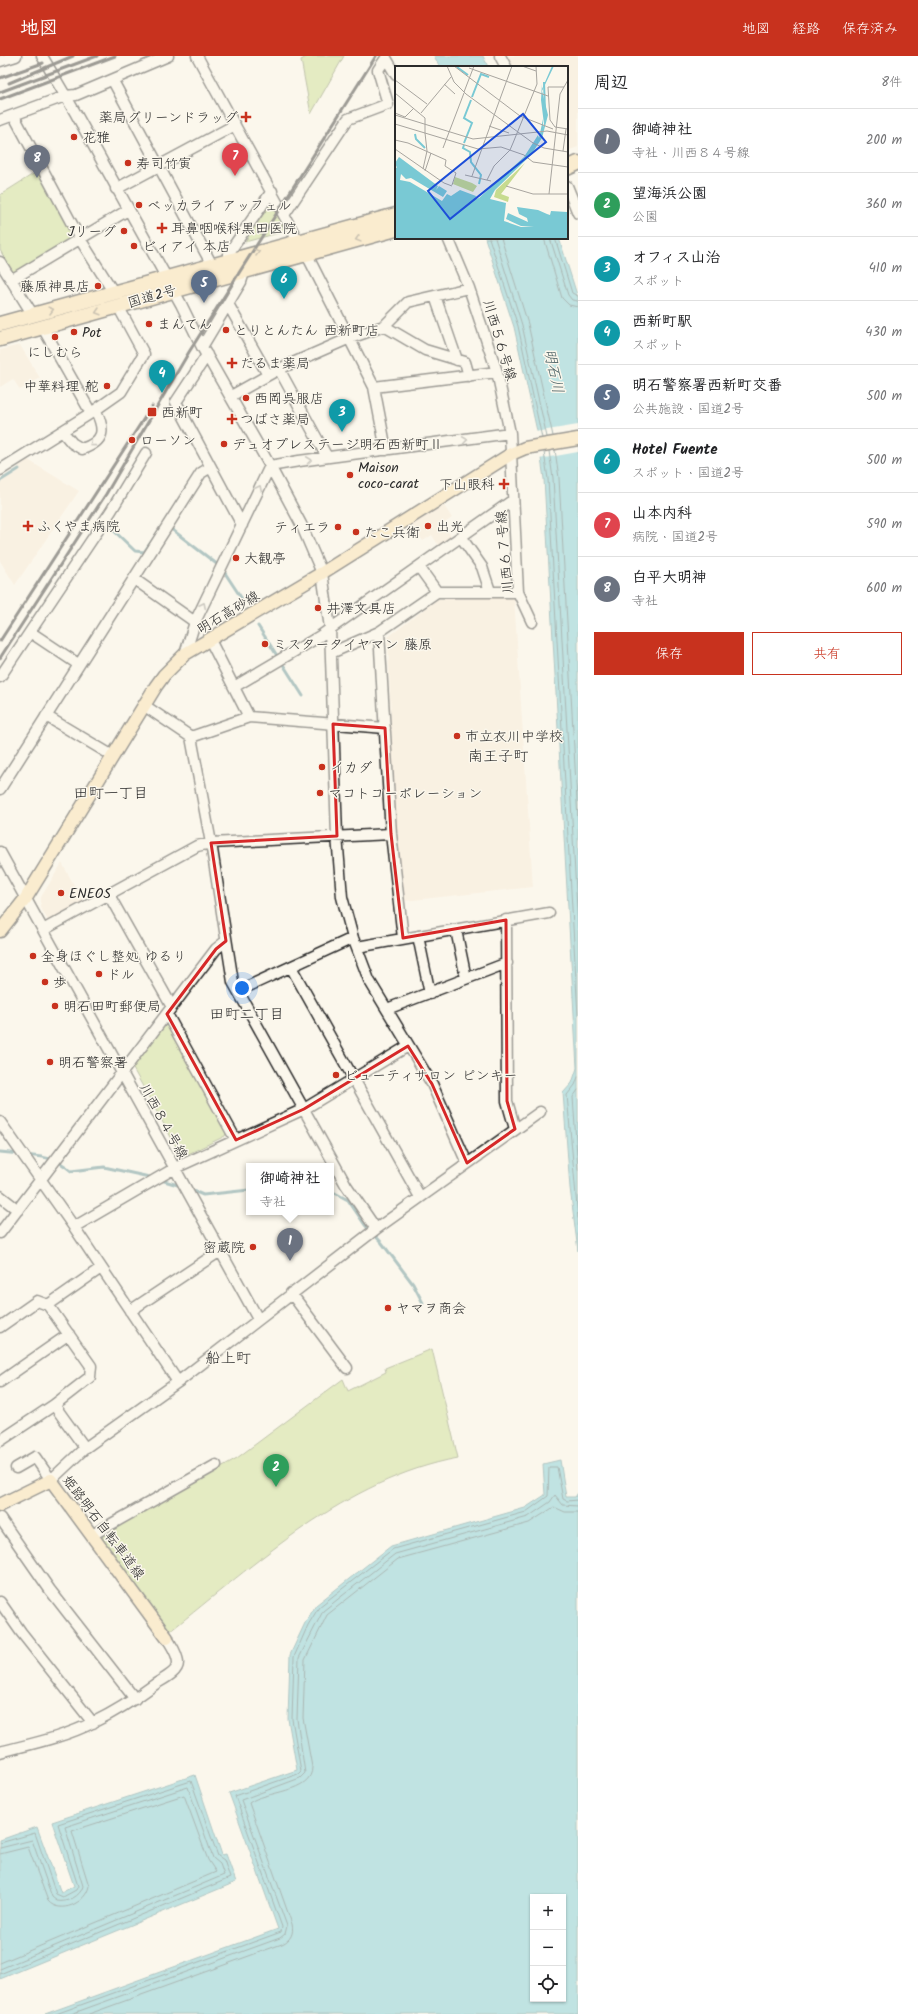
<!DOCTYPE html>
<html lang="ja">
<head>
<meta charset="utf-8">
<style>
	body { margin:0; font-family:Kalam,"Klee One",sans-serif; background:#f2f2f2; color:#202124 }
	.controls { position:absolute; right:12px; bottom:12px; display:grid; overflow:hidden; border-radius:0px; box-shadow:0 1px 3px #0004 }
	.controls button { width:36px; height:36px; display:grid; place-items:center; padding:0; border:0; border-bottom:1px solid #e0e0e0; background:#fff; color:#202124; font:20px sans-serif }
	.you { position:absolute; left:242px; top:932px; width:14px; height:14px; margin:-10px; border:3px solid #fff; border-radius:50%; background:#1a73e8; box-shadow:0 0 0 6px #1a73e833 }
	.badge { display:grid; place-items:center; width:26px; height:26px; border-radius:50%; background:#c8321e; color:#fff; font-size:13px; font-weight:700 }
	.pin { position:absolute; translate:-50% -33px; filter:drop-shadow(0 1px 2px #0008) }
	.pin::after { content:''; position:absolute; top:21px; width:14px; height:12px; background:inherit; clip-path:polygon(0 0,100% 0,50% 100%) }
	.popup { position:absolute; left:246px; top:1107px; width:88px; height:52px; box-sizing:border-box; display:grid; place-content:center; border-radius:0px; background:#fff; filter:drop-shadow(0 1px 3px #0005); font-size:13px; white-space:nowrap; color:#757577 }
	.popup b { font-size:15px; color:#202124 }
	.popup::after { content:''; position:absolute; left:50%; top:100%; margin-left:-8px; border:8px solid transparent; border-top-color:#fff }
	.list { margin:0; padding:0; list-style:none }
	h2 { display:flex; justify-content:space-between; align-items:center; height:52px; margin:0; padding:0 16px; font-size:17px }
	h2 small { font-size:13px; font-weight:400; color:#757577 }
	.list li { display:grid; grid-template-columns:26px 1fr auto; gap:12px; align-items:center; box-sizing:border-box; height:64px; padding:0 16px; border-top:1px solid #e0e0e0 }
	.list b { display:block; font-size:15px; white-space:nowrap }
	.list p { margin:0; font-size:13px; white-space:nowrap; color:#757577 }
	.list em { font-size:13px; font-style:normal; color:#757577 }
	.actions { display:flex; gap:8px; padding:12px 16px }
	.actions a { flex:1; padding:9px 0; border:1px solid #c8321e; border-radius:0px; text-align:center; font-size:14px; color:#c8321e }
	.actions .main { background:#c8321e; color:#fff }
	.icon { flex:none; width:22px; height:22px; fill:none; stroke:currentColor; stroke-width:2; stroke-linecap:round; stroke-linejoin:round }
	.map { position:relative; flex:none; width:578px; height:1958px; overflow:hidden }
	header { display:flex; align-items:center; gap:24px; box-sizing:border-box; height:56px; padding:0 20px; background:#c8321e; color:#fff }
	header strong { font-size:19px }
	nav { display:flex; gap:22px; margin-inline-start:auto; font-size:14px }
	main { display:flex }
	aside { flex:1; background:#fff }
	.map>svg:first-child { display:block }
	.built { fill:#f7e8d5 }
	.green { fill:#c7db8f; stroke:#79835d }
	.water { fill:#79c9d4; stroke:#5a8a90; fill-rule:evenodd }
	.pier { fill:#fbf7ec }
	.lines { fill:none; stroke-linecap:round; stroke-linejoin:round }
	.shore { stroke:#4a6a6f; stroke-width:1 }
	.stream { stroke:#5a8a90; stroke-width:3 }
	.minor-casing { stroke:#2b2b2b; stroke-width:13 }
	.major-casing { stroke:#2b2b2b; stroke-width:15 }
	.highway-casing { stroke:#2b2b2b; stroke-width:17 }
	.minor { stroke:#fbf7ec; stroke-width:10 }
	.major { stroke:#f9deab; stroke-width:12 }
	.highway { stroke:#f9deab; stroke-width:14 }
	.rail { stroke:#2b2b2b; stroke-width:3 }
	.oneway { stroke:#92846b }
	.oneway2 { stroke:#93918c }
	.marked { fill:none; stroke:#d62828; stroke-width:3; stroke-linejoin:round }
	.poi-dot { fill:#c8321e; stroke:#fbf7ec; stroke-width:1.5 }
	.labels { text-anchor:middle; stroke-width:3; stroke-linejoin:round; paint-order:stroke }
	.poi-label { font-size:14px; fill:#2b2b2b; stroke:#fbf7ec; text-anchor:start }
	.street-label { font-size:14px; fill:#2b2b2b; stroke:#fbf7ec }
	.water-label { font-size:15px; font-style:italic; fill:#425a5e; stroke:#fbf7ec }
	.neighbourhood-label { font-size:15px; fill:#2b2b2b; stroke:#fbf7ec }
	.inset-river { fill:none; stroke:#79c9d4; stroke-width:2 }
	.inset-road { fill:none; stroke:#a8a59f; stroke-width:1 }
	.view { fill:#1d4ed8; fill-opacity:0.15; stroke:#1d4ed8; stroke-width:2 }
	.inset-edge { fill:none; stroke:#2b2b2b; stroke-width:2 }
</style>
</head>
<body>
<header>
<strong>地図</strong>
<nav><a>地図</a><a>経路</a><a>保存済み</a></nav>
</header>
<main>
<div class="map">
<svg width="578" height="1958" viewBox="0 0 578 1958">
	<rect width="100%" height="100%" fill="#fbf7ec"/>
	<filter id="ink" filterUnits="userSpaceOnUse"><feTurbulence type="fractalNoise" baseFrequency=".025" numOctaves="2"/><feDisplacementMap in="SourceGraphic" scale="8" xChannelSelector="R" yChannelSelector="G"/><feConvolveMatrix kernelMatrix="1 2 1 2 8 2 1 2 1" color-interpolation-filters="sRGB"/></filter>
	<g filter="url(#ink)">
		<path class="built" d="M507,0H578V91L567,95V11H512Z
			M20,289L40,322L20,334L13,323L0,331V294Z
			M28,404L79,435L15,529L0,505V427L20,414L18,411Z
			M443,448L452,462L443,468L453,483L440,492L432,479L423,485L412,469Z
			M514,541L533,831L404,845L395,779L388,581L438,543Z
			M62,807L84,847L48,865L41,852V841Z"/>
		<path class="green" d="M308,0H344L311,58L301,4Z
			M38,115L71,177L70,182L13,217L0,194V139Z
			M271,147L286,175L245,186Z
			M164,967L170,970L227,1075L225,1080L182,1101L131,1009Z
			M432,1293L458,1402C346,1423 256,1507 169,1576L102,1485L103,1477L237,1402L343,1323L348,1335L386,1316L385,1312Z"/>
		<path class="water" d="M434,0H483L488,11H440Z
			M485,182H559L578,242V1195L570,1132L563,1037L572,1027L577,1012L544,423L537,375L514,271Z
			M560,1404L566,1441H575L578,1437V1958H45L278,1873L229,1737L297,1714L288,1663L290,1599L305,1567L316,1549L391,1490L525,1452L545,1439L543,1408ZM533,1841H563V1943H533Z
			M195,1719L222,1799L226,1798L236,1826L0,1923V1784L37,1771L61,1837L74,1830L52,1766Z"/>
		<path class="pier" d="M578,369V396L539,403L535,376Z"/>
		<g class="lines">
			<path class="shore" d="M489,182L518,270L542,382
				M495,182L522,269L547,381
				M501,182L528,268L553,380
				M544,182L562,242L569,249L578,251
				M550,182L568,239L572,244L578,245
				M555,182L572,237L578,240
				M555,394L559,422L578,764
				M549,395L553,422L578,871
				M544,396L548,423L578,960
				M578,1021L575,1029L567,1039L578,1162
				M578,1034L573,1041L578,1114
				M0,1787L35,1777L56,1838L63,1841L76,1834L78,1830L58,1768L191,1725L218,1800L224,1804L230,1822L0,1918
				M0,1792L32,1784L52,1841L57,1845C67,1847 81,1840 83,1830L65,1771L188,1731L213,1802L220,1808L224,1819L0,1913
				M0,1798L28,1791L48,1845C60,1859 86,1847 89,1830L72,1775L184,1739L208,1804L216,1816L0,1907
				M56,1958L281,1876L282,1871L235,1740L298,1718L301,1715L292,1663L294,1601L308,1569L319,1551L393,1493L526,1456L548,1440L549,1411H557L563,1443L567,1445L578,1444
				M71,1958L280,1882L285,1878L287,1870L241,1744L300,1722L305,1717L297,1663L299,1602L323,1555L395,1498L528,1461L550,1446L555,1439L563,1449L578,1450
				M89,1958L282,1888C291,1884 294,1877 292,1868L249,1747C264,1735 313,1737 312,1711L303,1662L305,1604L327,1559L398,1503L529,1467L554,1451L565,1456H578"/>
			<path class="stream" d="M0,425L19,413
				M109,470L135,495L144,496L159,475
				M170,472L218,509
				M225,517L244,546
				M258,570L276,598
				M284,610L303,640
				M0,1096L20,1098
				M26,1099C45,1101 57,1102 71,1115L104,1111L154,1122
				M161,1124L181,1130
				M189,1133L203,1139L249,1134
				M331,1135L348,1144L365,1169L382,1187L413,1228L423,1247"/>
			<g class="minor-casing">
				<path id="minor" d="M42,0L76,58L181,248L202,291L270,410L301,468L322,517L330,572L337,780L342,841L353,882L369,924L432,1028L467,1107
					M197,0L298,185
					M500,0L506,11
					M0,5L16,0
					M113,25L212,209
					M14,60L80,183L114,237
					M0,64L65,40L76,39L168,0
					M567,130L578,157
					M116,133L235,69
					M284,159L348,63L388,48L378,14L386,2L396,19
					M448,182L469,232L497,316L510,377L518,536L532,566
					M306,197L374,331L386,394
					M228,204V198L272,135
					M0,206L33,259
					M11,224L128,154
					M435,240L457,304
					M228,248L268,319
					M384,270L425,294L465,306L469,320
					M43,272L91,357
					M202,291L241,226L245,213
					M207,299L176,346L242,469
					M279,313L327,401
					M374,331L497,316
					M231,340L279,313L350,282L384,270L408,246L469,232
					M62,375L72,387L82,393C105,385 105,374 96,355
					M0,414L91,357L121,336L144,298L118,250
					M461,481L482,511L490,535
					M419,511L437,536
					M134,523L195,566
					M30,576L111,455L146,397
					M379,576L391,778L403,882
					M210,584L249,661
					M331,597L379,576L437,536H518
					M185,598L195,566L270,410L299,405L510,377
					M0,621L30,576L78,608
					M234,631L320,580L513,444
					M145,650L191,681L211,787L233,926L346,1129L376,1173
					M46,660L113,700
					M191,681L249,661L385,672
					M0,733L201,417L211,411
					M0,796L258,1263
					M109,839L172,951
					M506,864L507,1045L515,1073
					M43,874L197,790L211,787L391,778
					M456,874L466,922
					M418,880L430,938
					M357,891L549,857
					M291,911L420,1141
					M238,935L353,882
					M387,953L507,907
					M167,958L236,1084
					M0,1066L74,1171L178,1326
					M0,1140L18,1154
					M74,1171L175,1112L304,1053L408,990
					M0,1177L216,893L226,885
					M291,1237L347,1312
					M48,1249L91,1310L90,1321L54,1349
					M130,1255L220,1195
					M0,1271L37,1245L48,1249L101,1212
					M0,1326L69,1278
					M0,1385L54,1349L85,1392
					M16,1412L35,1401L51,1424L85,1392L178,1326L376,1173L540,1056
					M0,1462L50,1534L135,1643
					M92,1479L216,1409
					M0,1546L21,1576L93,1667
					M0,1696C31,1688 65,1681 94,1666C115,1656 135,1643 154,1629C161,1624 178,1617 178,1607C178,1598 171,1589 167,1582"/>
			</g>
			<g class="major-casing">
				<path id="major" d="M0,875L26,842L156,630L164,619L185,598L322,517L511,398L525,392L578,383
					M0,1449L51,1424L167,1582"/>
			</g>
			<g class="highway-casing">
				<path id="highway" d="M567,112L578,107
					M0,268L396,159
					M0,283L396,173"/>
			</g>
			<use href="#minor" class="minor"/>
			<use href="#major" class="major"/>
			<use href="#highway" class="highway"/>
			<path class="rail" d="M0,22L43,7
				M9,27L73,0
				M0,36L97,0
				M0,43L115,0
				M0,585L152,350
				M0,602L106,438L189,296L376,0"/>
		</g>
		<defs><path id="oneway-chevron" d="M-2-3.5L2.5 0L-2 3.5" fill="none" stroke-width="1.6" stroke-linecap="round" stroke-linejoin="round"/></defs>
		<g class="oneway">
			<use href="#oneway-chevron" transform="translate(358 183) rotate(165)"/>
			<use href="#oneway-chevron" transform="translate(257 196) rotate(-15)"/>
			<use href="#oneway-chevron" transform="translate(51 254) rotate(-15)"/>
			<use href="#oneway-chevron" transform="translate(98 256) rotate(164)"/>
		</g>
		<g class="oneway2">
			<use href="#oneway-chevron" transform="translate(465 384) rotate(-8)"/>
			<use href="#oneway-chevron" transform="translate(92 388) rotate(144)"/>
			<use href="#oneway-chevron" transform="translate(309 404) rotate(-7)"/>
			<use href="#oneway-chevron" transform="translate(259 432) rotate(-64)"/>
			<use href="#oneway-chevron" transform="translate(203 549) rotate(-64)"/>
		</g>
	</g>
	<path d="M0 0H578V1958H0ZM333,668L385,672L391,778L403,882L506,864L507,1045L515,1073L467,1107L432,1028L408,990L304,1053L236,1084L167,958L216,893L226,885L211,787L337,780Z" fill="#fbf7ec" fill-opacity=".55" fill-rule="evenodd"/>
	<path class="marked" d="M333,668L385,672L391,778L403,882L506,864L507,1045L515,1073L467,1107L432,1028L408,990L304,1053L236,1084L167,958L216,893L226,885L211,787L337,780Z"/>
	<g class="poi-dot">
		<path d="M244 55h4v4h4v4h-4v4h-4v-4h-4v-4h4z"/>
		<circle cx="74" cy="81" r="4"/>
		<circle cx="128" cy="107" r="4"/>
		<circle cx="139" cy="149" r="4"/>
		<path d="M160 166h4v4h4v4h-4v4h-4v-4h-4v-4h4z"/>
		<circle cx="124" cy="175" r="4"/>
		<circle cx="134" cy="190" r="4"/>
		<circle cx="98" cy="230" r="4"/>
		<circle cx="149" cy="268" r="4"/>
		<circle cx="226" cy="274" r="4"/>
		<circle cx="74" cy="276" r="4"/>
		<circle cx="55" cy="281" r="4"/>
		<path d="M230 301h4v4h4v4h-4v4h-4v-4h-4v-4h4z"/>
		<circle cx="107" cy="330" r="4"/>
		<circle cx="246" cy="342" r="4"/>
		<rect x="147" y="351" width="10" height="10" rx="2"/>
		<path d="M230 357h4v4h4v4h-4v4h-4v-4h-4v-4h4z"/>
		<circle cx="132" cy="384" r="4"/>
		<circle cx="224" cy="388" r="4"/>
		<circle cx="350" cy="419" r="4"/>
		<path d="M502 422h4v4h4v4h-4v4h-4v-4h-4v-4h4z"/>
		<path d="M26 464h4v4h4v4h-4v4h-4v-4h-4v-4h4z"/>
		<circle cx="428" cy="470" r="4"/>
		<circle cx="338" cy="471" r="4"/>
		<circle cx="356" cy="476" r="4"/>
		<circle cx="236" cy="502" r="4"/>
		<circle cx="318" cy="552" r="4"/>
		<circle cx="265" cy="588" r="4"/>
		<circle cx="457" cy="680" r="4"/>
		<circle cx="322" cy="711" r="4"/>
		<circle cx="320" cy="737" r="4"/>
		<circle cx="61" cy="837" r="4"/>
		<circle cx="33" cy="900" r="4"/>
		<circle cx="99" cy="918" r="4"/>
		<circle cx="45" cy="926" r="4"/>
		<circle cx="55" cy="950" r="4"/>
		<circle cx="50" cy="1006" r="4"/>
		<circle cx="336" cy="1019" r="4"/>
		<circle cx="253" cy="1191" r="4"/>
		<circle cx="388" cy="1252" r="4"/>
	</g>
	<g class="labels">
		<g class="poi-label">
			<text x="238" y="66" text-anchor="end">薬局グリーンドラッグ</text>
			<text x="82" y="86">花雅</text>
			<text x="136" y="112">寿司竹寅</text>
			<text x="147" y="154">ベッカライ アッフェル</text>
			<text x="171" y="177">耳鼻咽喉科黒田医院</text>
			<text x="116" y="180" text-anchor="end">Jリーグ</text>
			<text x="142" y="195">ビィアイ 本店</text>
			<text x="90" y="235" text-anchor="end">藤原神具店</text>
			<text x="157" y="273">まんてん</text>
			<text x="234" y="279">とりとんたん 西新町店</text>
			<text x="82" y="281">Pot</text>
			<text x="55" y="301" text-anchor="middle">にしむら</text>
			<text x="240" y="312">だるま薬局</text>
			<text x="99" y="335" text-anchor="end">中華料理 舵</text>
			<text x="254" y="347">西岡呉服店</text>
			<text x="161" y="361">西新町</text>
			<text x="240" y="368">つばさ薬局</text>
			<text x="140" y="389">ローソン</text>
			<text x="232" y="393">デュオプレステージ明石西新町Ⅱ</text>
			<text x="358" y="416">Maison<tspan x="358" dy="16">coco-carat</tspan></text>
			<text x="495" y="433" text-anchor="end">下山眼科</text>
			<text x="37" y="475">ふくやま病院</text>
			<text x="436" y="475">出光</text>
			<text x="330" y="476" text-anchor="end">ティエラ</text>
			<text x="364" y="481">たこ兵衛</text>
			<text x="244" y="507">大観亭</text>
			<text x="326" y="557">井澤文具店</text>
			<text x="273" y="593">ミスタータイヤマン 藤原</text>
			<text x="465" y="685">市立衣川中学校</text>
			<text x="330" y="716">イカダ</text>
			<text x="328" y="742">マコトコーポレーション</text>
			<text x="69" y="842">ENEOS</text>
			<text x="41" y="905">全身ほぐし整処 ゆるり</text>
			<text x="107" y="923">ドル</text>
			<text x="53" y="931">歩</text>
			<text x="63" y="955">明石田町郵便局</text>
			<text x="58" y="1011">明石警察署</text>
			<text x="344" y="1024">ビューティサロン ピンキー</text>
			<text x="245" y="1196" text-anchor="end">密蔵院</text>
			<text x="396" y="1257">ヤマヲ商会</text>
		</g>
		<g class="street-label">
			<text transform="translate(152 240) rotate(-16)" y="5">国道2号</text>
			<text transform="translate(500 284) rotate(73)" y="5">川西５６号線</text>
			<text transform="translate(504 496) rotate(-95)" y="5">川西６７号線</text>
			<text transform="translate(228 556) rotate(-31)" y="5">明石高砂線</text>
			<text transform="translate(164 1065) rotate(61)" y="5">川西８４号線</text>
			<text transform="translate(104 1471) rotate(53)" y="5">姫路明石自転車道線</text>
		</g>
		<g class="water-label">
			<text transform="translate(554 315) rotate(78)" y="5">明石川</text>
		</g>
		<g class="neighbourhood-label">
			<text x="498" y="705">南王子町</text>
			<text x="111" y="742">田町一丁目</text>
			<text x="247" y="963">田町二丁目</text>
			<text x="228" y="1307">船上町</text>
		</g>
	</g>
	<g transform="translate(395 10)">
		<rect width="173" height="173" fill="#fbf7ec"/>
		<path d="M130,97L106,128L114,131L113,136L99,131L101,124ZM60,111L77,117L82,120L78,126L58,118Z" fill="#c7db8f"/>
		<path d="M157,0H159L147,25L153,49L147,72L136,89L100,124L95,133L111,137L109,155L126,161H139L126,160L111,153L113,147L133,156L132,152L124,148L122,141L143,144L152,148L155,149L156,145L172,146L173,173H0V101L2,102L0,97L4,91L43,120L41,124L44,120L52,125L48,131L16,112L11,113L6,108L5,114L15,116L47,135L52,128L56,130L65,124L81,130L80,133L84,132L129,91L143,69L144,72L148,53V61L149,58L146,34L147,18V23Z" fill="#79c9d4"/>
		<path class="inset-river" d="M62,1L73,9M149,16L150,45M77,31L86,8L94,11M20,68L21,73L30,82M69,77L77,57L69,52L76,34M69,79L68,82L75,86L76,96L86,109L84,118"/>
		<path class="inset-road" d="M52,0L59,16L71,28L138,77L149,82L173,86M59,0L125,50L158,63M127,0L141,5M74,2L153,30M0,14L32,38M49,18L60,28M169,21H153L155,54L160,61L173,63M69,26L79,0M0,27L30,52V67M0,47L10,51L19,42M26,47L56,11M0,49L78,73L152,65L173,69M0,58L83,83L106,81L129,89L138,96L173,101M94,60L114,67M30,67L32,85M0,74L13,77L51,94L50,100L61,107L57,119M48,82L69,27M0,83L49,117L57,120M168,85L171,63M28,103L32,85M30,105L36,87M70,109L96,115M77,110L117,0M92,114L99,100L115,84L118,77L142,18L141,0M111,120L138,128H173M154,128L165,28L173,14M173,128V113"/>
		<path class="view" d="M128,48L151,76L55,153L33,125Z"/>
		<rect width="173" height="173" class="inset-edge"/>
	</g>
</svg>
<div class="controls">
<button>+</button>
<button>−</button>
<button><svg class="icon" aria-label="locate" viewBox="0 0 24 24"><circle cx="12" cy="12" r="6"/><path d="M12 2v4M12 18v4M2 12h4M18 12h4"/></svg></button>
</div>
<div class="you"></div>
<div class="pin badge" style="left:290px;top:1205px;background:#6b7280">1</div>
<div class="popup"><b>御崎神社</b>寺社</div>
<div class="pin badge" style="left:276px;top:1431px;background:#2e9e5b">2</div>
<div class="pin badge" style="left:342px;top:376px;background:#0f9aa8">3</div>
<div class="pin badge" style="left:162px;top:337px;background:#0f9aa8">4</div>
<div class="pin badge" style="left:204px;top:247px;background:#5c6f8a">5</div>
<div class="pin badge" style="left:284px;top:243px;background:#0f9aa8">6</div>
<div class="pin badge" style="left:235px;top:120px;background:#e0444e">7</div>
<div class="pin badge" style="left:37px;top:122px;background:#6b7280">8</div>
</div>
<aside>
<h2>周辺<small>8件</small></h2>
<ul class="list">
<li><span class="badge" style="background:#6b7280">1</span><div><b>御崎神社</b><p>寺社 · 川西８４号線</p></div><em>200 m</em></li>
<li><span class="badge" style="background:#2e9e5b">2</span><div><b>望海浜公園</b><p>公園</p></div><em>360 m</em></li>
<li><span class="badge" style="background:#0f9aa8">3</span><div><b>オフィス山治</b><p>スポット</p></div><em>410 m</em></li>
<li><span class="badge" style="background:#0f9aa8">4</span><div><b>西新町駅</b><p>スポット</p></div><em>430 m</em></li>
<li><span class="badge" style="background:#5c6f8a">5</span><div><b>明石警察署西新町交番</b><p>公共施設 · 国道2号</p></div><em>500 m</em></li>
<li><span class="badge" style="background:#0f9aa8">6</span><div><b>Hotel Fuente</b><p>スポット · 国道2号</p></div><em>500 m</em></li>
<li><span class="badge" style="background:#e0444e">7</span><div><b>山本内科</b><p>病院 · 国道2号</p></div><em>590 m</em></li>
<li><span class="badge" style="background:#6b7280">8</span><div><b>白平大明神</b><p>寺社</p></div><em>600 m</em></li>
</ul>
<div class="actions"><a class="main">保存</a><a>共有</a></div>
</aside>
</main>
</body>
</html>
